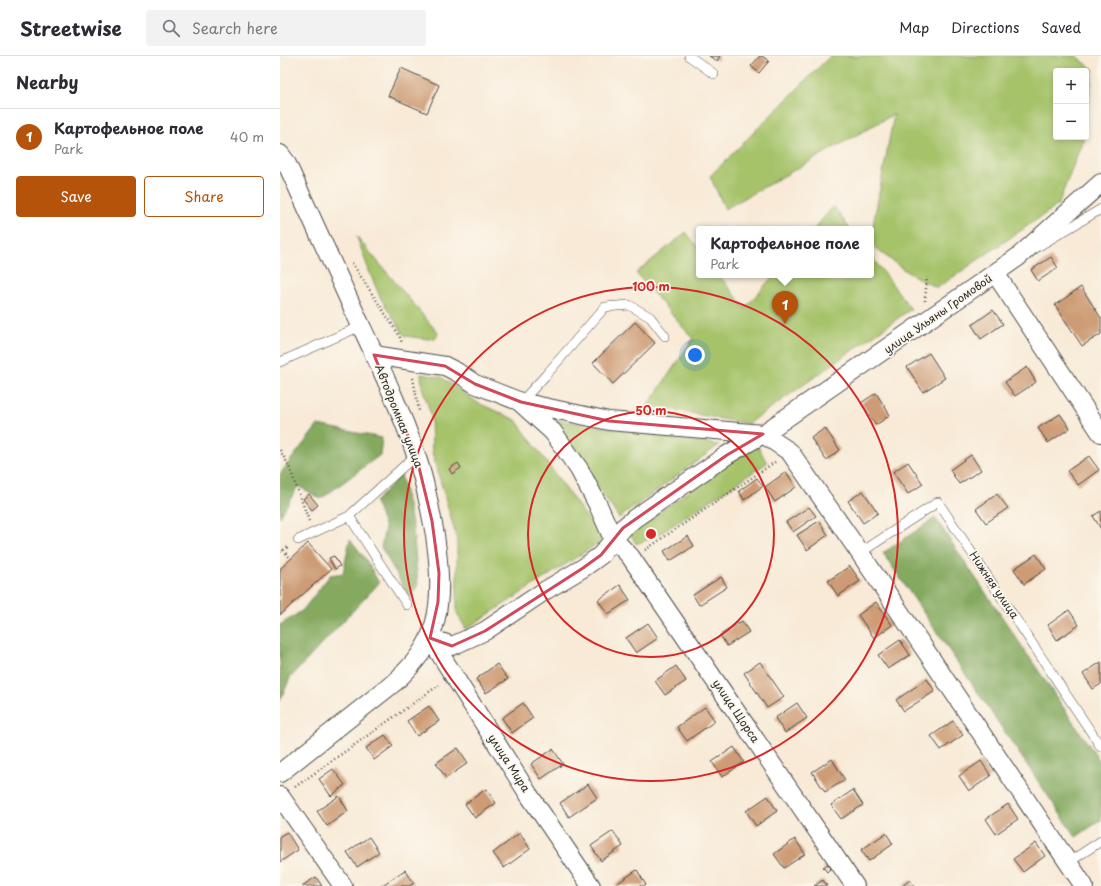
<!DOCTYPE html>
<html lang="en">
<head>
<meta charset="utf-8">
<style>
	body { margin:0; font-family:"Playpen Sans",sans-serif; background:#f2f2f3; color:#2b2b33 }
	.controls { position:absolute; right:12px; top:12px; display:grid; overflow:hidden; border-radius:4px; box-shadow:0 2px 6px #0003 }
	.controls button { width:36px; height:36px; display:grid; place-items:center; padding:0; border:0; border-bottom:1px solid #e1e1e2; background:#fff; color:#2b2b33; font:20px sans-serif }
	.you { position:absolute; left:415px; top:299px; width:14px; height:14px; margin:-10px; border:3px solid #fff; border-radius:50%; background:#1a73e8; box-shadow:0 0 0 6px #1a73e833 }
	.badge { display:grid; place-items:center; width:26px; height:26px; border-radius:50%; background:#b45309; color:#fff; font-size:13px; font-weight:700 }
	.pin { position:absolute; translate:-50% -33px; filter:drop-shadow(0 1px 2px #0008) }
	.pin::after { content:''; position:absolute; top:21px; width:14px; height:12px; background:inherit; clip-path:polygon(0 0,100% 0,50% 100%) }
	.popup { position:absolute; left:416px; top:170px; width:178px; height:52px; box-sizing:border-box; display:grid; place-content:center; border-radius:4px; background:#fff; filter:drop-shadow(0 1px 3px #0005); font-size:13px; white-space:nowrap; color:#7c7c81 }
	.popup b { font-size:15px; color:#2b2b33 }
	.popup::after { content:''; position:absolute; left:50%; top:100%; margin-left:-8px; border:8px solid transparent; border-top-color:#fff }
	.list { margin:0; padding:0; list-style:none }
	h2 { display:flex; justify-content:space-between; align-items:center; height:52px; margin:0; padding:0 16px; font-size:17px }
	h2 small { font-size:13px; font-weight:400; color:#7c7c81 }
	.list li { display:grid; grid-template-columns:26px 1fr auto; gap:12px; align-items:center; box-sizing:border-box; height:56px; padding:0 16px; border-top:1px solid #e1e1e2 }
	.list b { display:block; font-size:15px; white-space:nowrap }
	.list p { margin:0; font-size:13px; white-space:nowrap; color:#7c7c81 }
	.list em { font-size:13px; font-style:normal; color:#7c7c81 }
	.actions { display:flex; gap:8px; padding:12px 16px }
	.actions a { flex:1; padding:9px 0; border:1px solid #b45309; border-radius:4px; text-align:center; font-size:14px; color:#b45309 }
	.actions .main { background:#b45309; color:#fff }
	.icon { flex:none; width:22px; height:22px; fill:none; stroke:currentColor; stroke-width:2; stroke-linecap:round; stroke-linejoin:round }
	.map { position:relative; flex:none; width:821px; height:830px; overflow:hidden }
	header { display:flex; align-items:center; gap:24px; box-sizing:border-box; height:56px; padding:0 20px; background:#fff; border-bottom:1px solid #e1e1e2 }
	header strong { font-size:19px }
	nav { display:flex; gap:22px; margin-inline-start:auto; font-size:14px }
	.search { width:280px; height:36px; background:#f2f2f3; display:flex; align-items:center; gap:10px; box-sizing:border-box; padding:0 14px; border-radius:4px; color:#7c7c81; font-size:15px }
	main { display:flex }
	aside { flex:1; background:#fff }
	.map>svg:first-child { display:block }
	.green { fill:#a6c36a; stroke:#68774a }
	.forest { fill:#84a95e; stroke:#586a44 }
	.building { fill:#cd9b75 }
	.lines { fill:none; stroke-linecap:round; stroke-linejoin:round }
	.service-casing { stroke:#4a4845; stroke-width:10 }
	.minor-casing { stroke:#4a4845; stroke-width:20 }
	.path { stroke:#4a4845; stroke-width:2.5; stroke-dasharray:1 3; stroke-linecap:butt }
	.service { stroke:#fff; stroke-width:9 }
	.minor { stroke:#fff; stroke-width:18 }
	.marked { fill:none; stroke:#d1495b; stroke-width:3; stroke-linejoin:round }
	.ring { fill:none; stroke:#d62828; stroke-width:2 }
	.labels { text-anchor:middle; stroke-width:3.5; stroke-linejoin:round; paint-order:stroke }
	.street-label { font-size:11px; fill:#2b2b2b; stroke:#fbf7ec }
	.centre { fill:#d62828; stroke:#fbf7ec; stroke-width:2 }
	.ring-label { font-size:12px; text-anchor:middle; font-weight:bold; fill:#d62828; stroke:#fbf7ec; stroke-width:3.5; stroke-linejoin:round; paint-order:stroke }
</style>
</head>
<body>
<header>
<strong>Streetwise</strong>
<div class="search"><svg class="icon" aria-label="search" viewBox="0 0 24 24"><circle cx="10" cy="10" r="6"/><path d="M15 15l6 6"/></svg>Search here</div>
<nav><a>Map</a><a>Directions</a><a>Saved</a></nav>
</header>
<main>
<aside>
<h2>Nearby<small></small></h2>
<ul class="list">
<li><span class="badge">1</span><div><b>Картофельное поле</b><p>Park</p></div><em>40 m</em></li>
</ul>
<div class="actions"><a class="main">Save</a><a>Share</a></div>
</aside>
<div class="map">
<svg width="821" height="830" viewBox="0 0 821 830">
	<rect width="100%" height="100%" fill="#fbf7ec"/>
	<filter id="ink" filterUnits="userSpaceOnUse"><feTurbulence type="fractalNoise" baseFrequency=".025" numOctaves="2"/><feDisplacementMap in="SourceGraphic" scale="8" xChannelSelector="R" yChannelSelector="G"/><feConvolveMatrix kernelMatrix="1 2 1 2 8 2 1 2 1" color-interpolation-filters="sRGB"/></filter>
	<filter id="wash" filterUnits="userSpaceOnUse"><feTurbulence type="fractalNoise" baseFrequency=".012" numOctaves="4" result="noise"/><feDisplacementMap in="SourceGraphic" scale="16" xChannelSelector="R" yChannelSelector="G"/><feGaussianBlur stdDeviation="0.9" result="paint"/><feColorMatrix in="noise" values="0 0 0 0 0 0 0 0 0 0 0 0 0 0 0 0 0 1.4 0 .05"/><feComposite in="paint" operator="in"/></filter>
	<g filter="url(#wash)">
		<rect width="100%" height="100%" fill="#f8ead7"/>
		<path class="green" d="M550,0H796L813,13L806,63V15H776V81H804L778,149L657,232L627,216L591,189V180L614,58L445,153L430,120Z
			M554,151L570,173H534L553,151Z
			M406,176L419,193V219H439L465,252L494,219H591V200L631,253L468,368L368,349L413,283L356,217Z
			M77,181L158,277L156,282L148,283L125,280L101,243L89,215Z
			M141,318L161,321L198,347L236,364L323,484L186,573L177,557V483L152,396L151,359L142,331Z
			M271,363L439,389L339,462Z
			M476,387L487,407L375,481L356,488L350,477Z"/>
		<path class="forest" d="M38,369L102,382L100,399L41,443L18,430L0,461V418Z
			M121,418L133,472L138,529L130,542L101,491L105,472L95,446Z
			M655,462L821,707V764L796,781L603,497Z
			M70,483L86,504L99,527L10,622L0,645V569L23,554L50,519L63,517Z"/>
		<g id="blocks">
			<path class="building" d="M429,0H440L437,5Z
				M480,0H482L489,5L479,17L471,10Z
				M121,12L159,29L147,57L108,40Z
				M771,201L778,212L758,225L751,214Z
				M801,231L821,262V278L802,290L775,249Z
				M713,254L723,268L701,283L692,269Z
				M355,266L375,287L333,328L313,307Z
				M649,297L665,322L643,336L627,311Z
				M747,311L756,326L735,340L725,326Z
				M596,337L610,359L596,369L581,347Z
				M780,358L790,372L768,387L758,372Z
				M545,372L560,394L546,404L531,382Z
				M691,399L701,414L679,428L670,414Z
				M809,400L819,414L798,429L787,415Z
				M628,406L643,428L628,438L613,416Z
				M178,407L181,412L172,418L169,413Z
				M506,416L516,431L495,446L485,431Z
				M477,422L483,430L464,444L459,435Z
				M583,435L598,457L583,467L568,445Z
				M29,438L38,449L32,454L23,443Z
				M717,438L728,452L706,467L696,453Z
				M529,451L536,460L513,476L506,466Z
				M821,455V473L813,460Z
				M539,465L548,479L527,494L517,479Z
				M408,480L414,490L390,505L384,495Z
				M28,487L51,513L0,559V513Z
				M756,498L766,513L744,528L734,513Z
				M54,500L60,510L55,513L49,502Z
				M570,510L580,525L558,540L548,525Z
				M441,521L447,531L419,549L413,539Z
				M340,529L350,544L328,558L318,544Z
				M596,546L612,569L594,582L578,559Z
				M789,554L799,569L777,584L768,569Z
				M462,565L469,576L447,590L440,579Z
				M368,567L378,582L356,597L346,582Z
				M620,584L630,599L608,613L598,599Z
				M480,606L504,641L487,652L464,617Z
				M821,606V628L813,633L803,618Z
				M217,608L228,623L206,637L196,623Z
				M396,610L406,625L385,639L375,625Z
				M647,623L655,635L624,655L616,644Z
				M243,647L253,662L232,677L222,662Z
				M517,647L527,662L505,677L495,662Z
				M149,650L159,665L137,680L127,665Z
				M425,651L435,665L407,685L397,671Z
				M673,665L683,679L661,694L651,680Z
				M105,679L113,690L94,704L86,692Z
				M454,691L464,706L442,721L432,706Z
				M178,692L188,707L166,722L156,707Z
				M273,693L283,708L261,723L251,708Z
				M552,703L565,724L545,736L532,716Z
				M701,705L711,720L689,735L679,720Z
				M53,713L65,729L51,740L39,723Z
				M308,728L317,742L289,761L280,747Z
				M206,733L216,747L195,762L185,748Z
				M573,734L583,749L561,763L551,749Z
				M59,740L68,755L47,770L37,755Z
				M488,740L497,755L476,770L466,755Z
				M728,748L738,763L716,778L706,763Z
				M333,775L343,790L321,805L311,790Z
				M7,776L18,794L0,806V780Z
				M240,777L250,793L224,812L213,797Z
				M606,777L613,788L589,805L581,794Z
				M89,781L99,796L77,811L67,796Z
				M515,783L525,798L504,812L494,798Z
				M756,787L765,800L743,816L733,803Z
				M548,808L551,812L547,816L543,811Z
				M125,814L134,827L129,830H101Z
				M357,814L366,829L365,830H335V829Z
				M36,821L42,830H22Z
				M543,824L547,830H534Z
				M630,824L634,830H622Z"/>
		</g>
	</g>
	<g filter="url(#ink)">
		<use href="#blocks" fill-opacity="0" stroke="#4a4845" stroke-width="1"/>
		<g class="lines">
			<g class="service-casing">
				<path id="service" d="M409,0L434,18
					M759,190L821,153
					M0,306L81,270
					M241,346L265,320L325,251L349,249L370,261L385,280
					M69,460L127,549
					M18,484L69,460L136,399
					M580,497L658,446L821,691
					M789,806L821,785"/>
			</g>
			<g class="minor-casing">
				<path id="minor" d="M0,98L6,106C29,156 52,207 75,257C97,304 120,351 136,399C145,425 150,452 155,479C159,508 162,538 155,566C149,591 133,609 115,626L0,717
					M715,217L738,201L821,127
					M94,299L165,310L177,316L195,328L241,346L329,365L483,378L510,396L580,497L804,830
					M241,347L273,376L299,413L318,449L333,483L350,500L575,830
					M150,582L172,590L205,575L266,534L303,512L321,499L343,472L355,462L447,399L483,378L715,217L821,377
					M150,582L249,739L311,830
					M0,740L63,830"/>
			</g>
			<path class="path" d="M72,207L119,279L122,287
				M645,245L647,221
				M133,322L139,355
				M0,394L9,410L29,465
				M3,494L11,503
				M365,494L495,406
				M0,496L8,491
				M15,731L159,629"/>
			<use href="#service" class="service"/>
			<use href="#minor" class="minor"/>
		</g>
	</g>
	<path class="marked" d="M94,299L165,310L195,328L241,346L329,365L483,378L447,399L343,472L321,499L303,512L205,575L172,590L150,582L158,546L159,517L152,465L136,399Z"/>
	<g class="ring">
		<circle cx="371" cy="478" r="123"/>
		<circle cx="371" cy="478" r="247"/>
	</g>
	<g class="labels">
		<g class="street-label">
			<text transform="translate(658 258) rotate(-35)" y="4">улица Ульяны Громовой</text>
			<text transform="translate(119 360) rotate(68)" y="4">Автодромная улица</text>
			<text transform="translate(714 529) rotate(56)" y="4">Нижняя улица</text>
			<text transform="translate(456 655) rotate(56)" y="4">улица Щорса</text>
			<text transform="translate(229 707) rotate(57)" y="4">улица Мира</text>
		</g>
	</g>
	<circle cx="371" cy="478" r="6" class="centre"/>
	<g class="ring-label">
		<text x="371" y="235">100 m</text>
		<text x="371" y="359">50 m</text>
	</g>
</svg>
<div class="controls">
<button>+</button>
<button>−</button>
</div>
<div class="you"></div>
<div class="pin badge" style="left:505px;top:268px">1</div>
<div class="popup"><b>Картофельное поле</b>Park</div>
</div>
</main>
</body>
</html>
